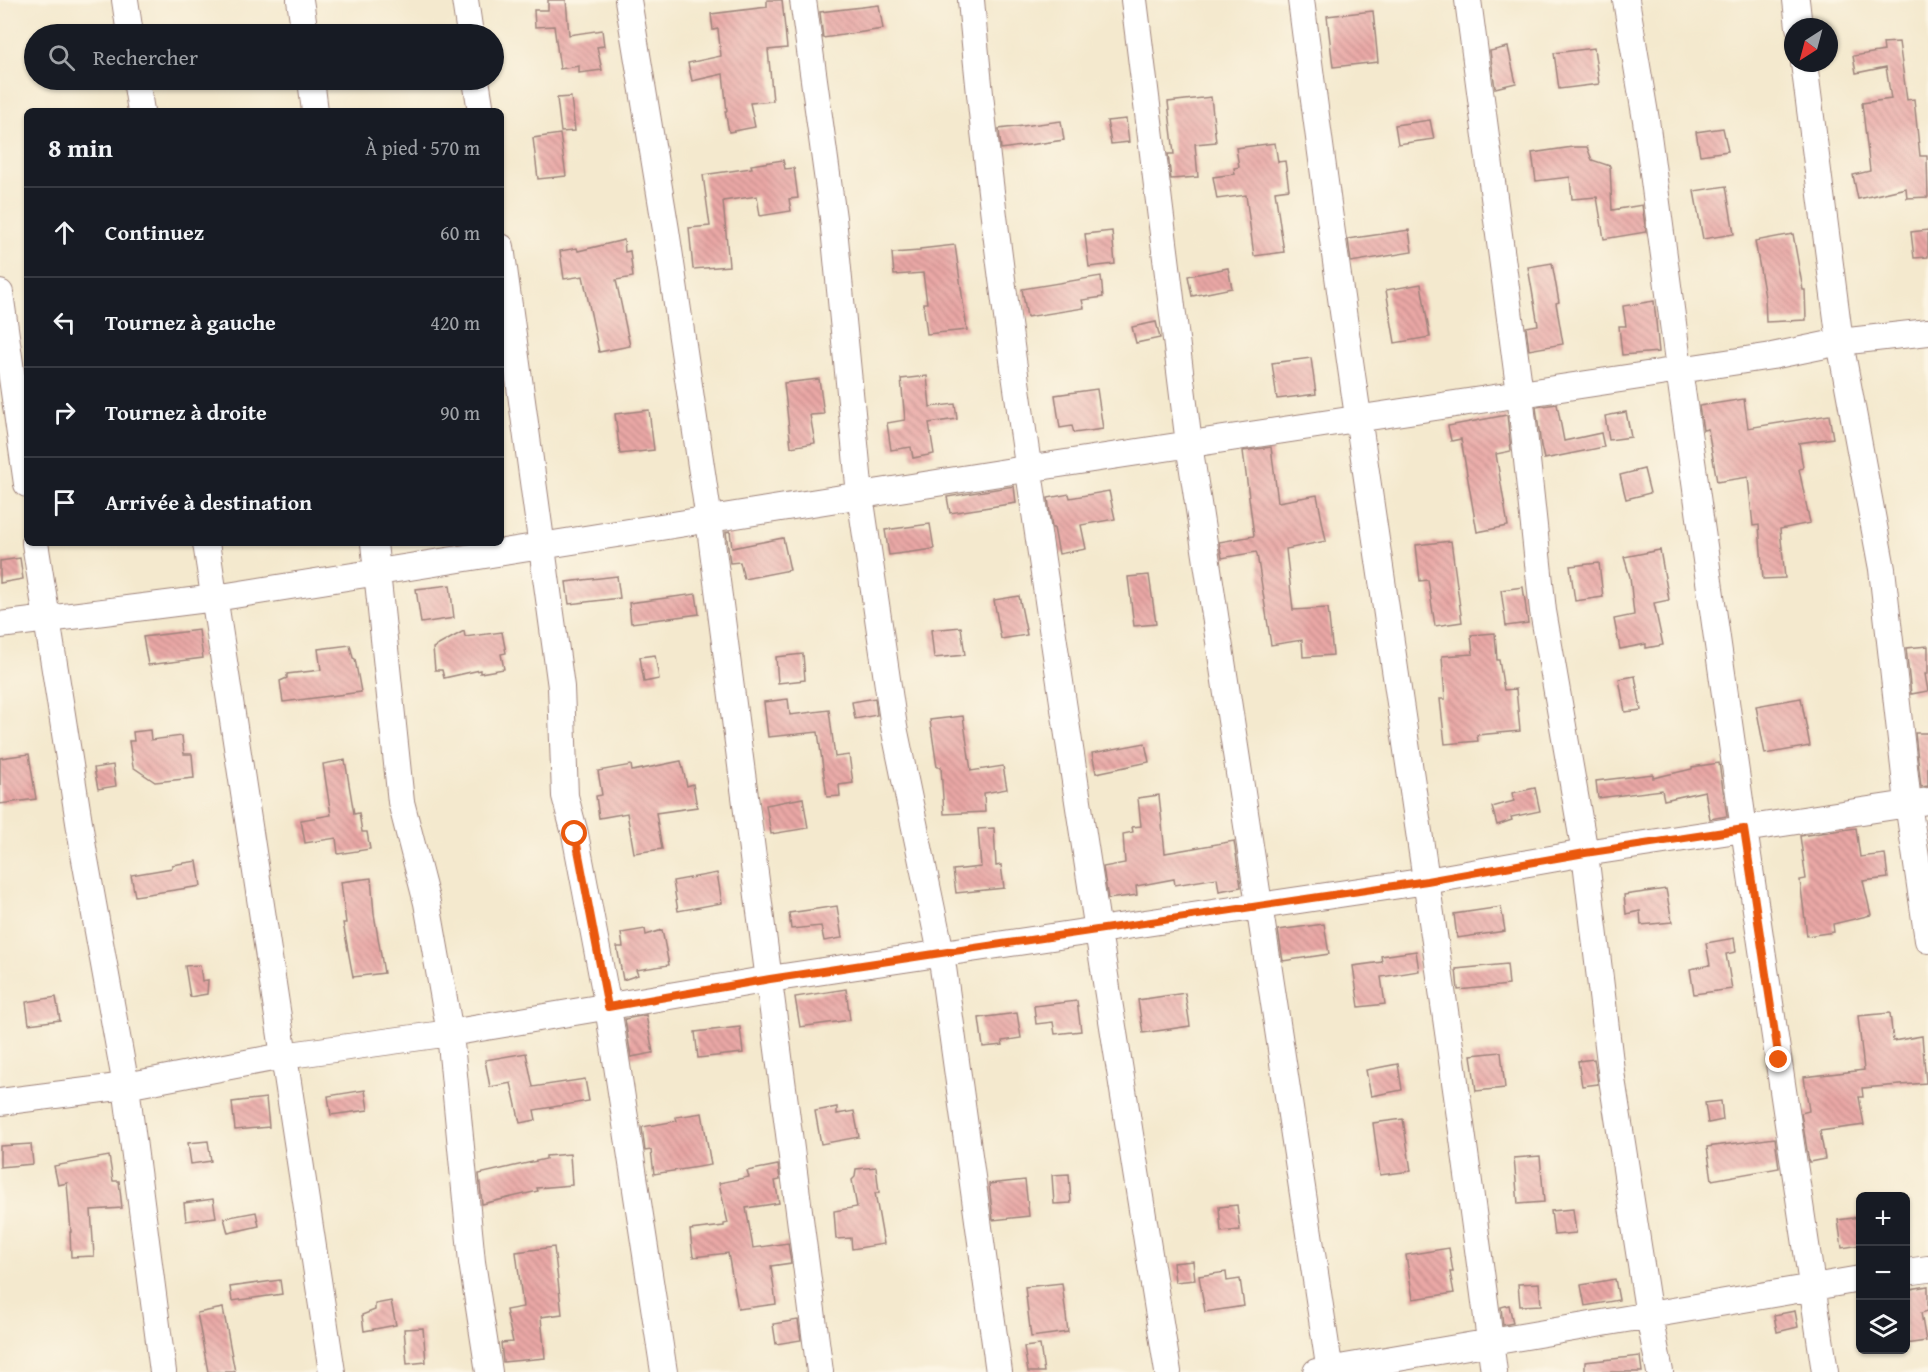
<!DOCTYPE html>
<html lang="fr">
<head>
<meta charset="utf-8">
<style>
	body { margin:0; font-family:"Gentium Book Plus",serif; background:#20242c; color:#f1f3f6 }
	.controls { position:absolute; right:18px; bottom:18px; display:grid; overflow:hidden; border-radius:9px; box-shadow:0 2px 4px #0004 }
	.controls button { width:54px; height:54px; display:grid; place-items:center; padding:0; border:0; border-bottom:2px solid #363941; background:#171b24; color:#f1f3f6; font:30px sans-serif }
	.compass { position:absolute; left:1784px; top:18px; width:54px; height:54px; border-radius:50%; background:#171b24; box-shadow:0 2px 4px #0004; rotate:216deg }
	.stop { position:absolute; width:18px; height:18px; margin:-14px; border:4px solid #ea580c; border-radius:50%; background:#fff }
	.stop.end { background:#ea580c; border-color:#fff; box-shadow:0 2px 6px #0008 }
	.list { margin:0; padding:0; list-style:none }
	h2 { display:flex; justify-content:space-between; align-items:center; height:78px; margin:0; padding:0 24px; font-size:26px }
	h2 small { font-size:20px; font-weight:400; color:#9ea1a6 }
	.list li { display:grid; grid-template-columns:39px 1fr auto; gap:18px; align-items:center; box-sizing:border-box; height:90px; padding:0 24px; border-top:2px solid #363941 }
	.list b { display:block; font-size:22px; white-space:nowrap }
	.list em { font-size:20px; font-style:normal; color:#9ea1a6 }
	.icon { flex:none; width:33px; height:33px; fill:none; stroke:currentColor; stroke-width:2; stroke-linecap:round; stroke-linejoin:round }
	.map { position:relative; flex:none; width:1928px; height:1372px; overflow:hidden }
	.search { position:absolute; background:#171b24; box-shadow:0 2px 4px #0004; left:24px; top:24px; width:480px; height:66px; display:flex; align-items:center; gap:15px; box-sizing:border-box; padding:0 21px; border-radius:33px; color:#9ea1a6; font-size:22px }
	.panel { position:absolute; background:#171b24; box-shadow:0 2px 4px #0004; left:24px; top:108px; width:480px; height:438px; border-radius:9px }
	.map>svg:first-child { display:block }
	.building { fill:url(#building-back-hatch) }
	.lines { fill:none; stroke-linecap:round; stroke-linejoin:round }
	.minor-casing { stroke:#9f847c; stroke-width:28 }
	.minor { stroke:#fff; stroke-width:26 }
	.route { stroke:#ea580c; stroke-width:8 }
</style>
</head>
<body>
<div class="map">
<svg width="1928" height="1372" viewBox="0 0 1928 1372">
	<defs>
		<pattern id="building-back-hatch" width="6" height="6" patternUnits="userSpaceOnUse" patternTransform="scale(1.5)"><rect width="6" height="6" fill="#eaa8a6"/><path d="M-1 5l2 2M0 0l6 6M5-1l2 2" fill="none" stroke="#c08887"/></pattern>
	</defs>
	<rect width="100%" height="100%" fill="#fcf5e5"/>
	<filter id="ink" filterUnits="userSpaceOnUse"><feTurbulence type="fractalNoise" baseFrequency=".0167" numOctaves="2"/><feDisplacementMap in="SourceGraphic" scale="12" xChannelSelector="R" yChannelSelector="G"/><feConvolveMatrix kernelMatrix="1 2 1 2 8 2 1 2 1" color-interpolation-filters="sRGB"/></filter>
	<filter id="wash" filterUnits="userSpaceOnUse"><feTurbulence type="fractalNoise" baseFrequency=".008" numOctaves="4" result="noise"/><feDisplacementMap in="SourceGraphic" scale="24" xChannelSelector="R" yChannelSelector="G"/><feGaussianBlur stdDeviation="1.35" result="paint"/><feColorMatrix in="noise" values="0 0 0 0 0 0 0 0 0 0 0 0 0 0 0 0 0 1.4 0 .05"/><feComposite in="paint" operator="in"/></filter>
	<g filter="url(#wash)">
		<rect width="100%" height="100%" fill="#f4e9ce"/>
		<g id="blocks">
			<path class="building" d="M548,0H566L569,35L602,30L604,46L597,47L602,70L579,73V66L560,69L554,26L535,27L534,10H548Z
				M767,0H782L787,48L768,50L773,101L750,103L755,127L729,132L725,111H727L723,74L692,81L688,63L721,56L718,29L713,30L711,14L767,7Z
				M879,5L883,29L823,38L820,12Z
				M1373,11L1378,62L1333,67L1327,16Z
				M1899,42L1907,100L1914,99L1920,156H1927L1928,197L1907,198L1906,188L1858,199L1853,175L1870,171L1862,103L1891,99L1886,67L1856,73L1853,56L1884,51L1883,43Z
				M1508,47L1516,83L1495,88L1490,51Z
				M1594,48L1599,84L1559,89L1554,53Z
				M571,97L575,131L561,132L557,98Z
				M1211,97L1216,142L1195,144L1198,177L1171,179L1168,154H1174L1168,102Z
				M1126,119L1129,142L1111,144L1107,121Z
				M1430,120L1434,139L1398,144L1395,125Z
				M1061,121L1064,140L1001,149L999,129Z
				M1723,128L1728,151L1700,155L1696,132Z
				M560,134L566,176L538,179L533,138Z
				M1275,143L1278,162L1285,161L1289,189L1275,191L1284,252L1254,256L1246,195L1217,199L1213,177L1235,174L1234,168L1239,167L1236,148Z
				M1573,147H1587L1592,160L1610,166L1612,210L1642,205L1646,232L1604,239L1597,197L1572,199L1570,177L1536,181L1532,153Z
				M783,160L785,169L794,168L798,198L789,199L791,211L760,216L757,196L723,201L729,266L693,269L689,228L710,226L703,175L752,168L751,165Z
				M1726,186L1734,234L1703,239L1694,191Z
				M1409,230L1412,252L1351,262L1348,239Z
				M1928,230V257L1914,258L1911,232Z
				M1112,231L1115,264L1089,267L1085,234Z
				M1793,234L1803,290H1805L1806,320L1766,322L1765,297L1755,241Z
				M624,240L625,252L630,251L633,277L616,280L630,346L599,352L583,276L564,279L560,251L577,248L578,251Z
				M955,245L967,330L927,334L923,303H927L923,273L894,275L892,253L920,251V249Z
				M1552,263L1559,302L1556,303L1563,344L1529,350L1526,327L1538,325L1528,267Z
				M1228,268L1232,288L1192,296L1188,276Z
				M1101,276L1103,297L1082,300L1084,308L1027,317L1022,289Z
				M1421,284L1430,337L1395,343L1386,290Z
				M1654,301L1659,352L1622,355L1619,326H1626L1623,306Z
				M1156,322L1160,338L1136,343L1132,327Z
				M1311,358L1316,394L1277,399L1272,363Z
				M927,376L930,407L955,404L957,419L929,423L934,454L913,458L911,447L891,450L887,423L905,420L901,379Z
				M819,379L824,414L810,415L815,443L791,447L784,383Z
				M1097,389L1103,429L1074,433L1072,426L1060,428L1055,395Z
				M1744,399L1748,428L1829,415L1833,438L1799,443L1803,468L1799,469L1810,523L1780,529L1785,578L1763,579L1759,525L1753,526L1748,477L1717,482L1708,429L1703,430L1699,406Z
				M1557,404L1564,441L1601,433L1604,447L1544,459L1541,446L1536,407Z
				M649,410L654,450L620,454L615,414Z
				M1626,412L1631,437L1609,440L1605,416Z
				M1507,415L1511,451L1496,454L1508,526L1477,532L1461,439L1451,441L1448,426Z
				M1271,447L1278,502L1317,495L1326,541L1286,549L1293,610L1328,608L1333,655L1303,657L1302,640L1271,645L1257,554L1256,552L1222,558L1219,542L1254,536L1243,451Z
				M1644,469L1650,493L1626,499L1620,475Z
				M1014,486L1016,503L950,513L947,497Z
				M1109,491L1115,519L1081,525L1086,549L1059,554L1054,528H1052L1048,498L1069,494L1070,498Z
				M930,524L934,549L889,555L885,530Z
				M730,531L732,548L783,538L790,570L744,579L740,562L730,563L726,532Z
				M1451,541L1462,622L1435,626L1428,580L1420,581L1416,545Z
				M1660,550L1669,600L1654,603L1663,645L1646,648V644L1620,649L1614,619L1634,615L1630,577L1624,557Z
				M20,558L23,579L0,583V561Z
				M1599,563L1603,597L1575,601L1570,566Z
				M1149,575L1156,624L1134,626L1128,577Z
				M617,576L620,598L569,604L566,582Z
				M450,585L454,618L421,623L416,589Z
				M1523,587L1528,623L1506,626L1501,590Z
				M696,594L699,614L631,623L629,603Z
				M1019,596L1027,635L1001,639L994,600Z
				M961,627L965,655L934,658L931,630Z
				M199,630L203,658L148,665L143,637Z
				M464,631L465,637L502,632L506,653L501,654L504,669L480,673V670L444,678L442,670H435L433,648Z
				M1495,633L1497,660H1499L1504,690L1516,689L1520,731L1477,735L1478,741L1445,744L1440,699H1445L1442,656L1473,654L1471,635Z
				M350,645L353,658L355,659L361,692L283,702L280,681L287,678V674L321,670L318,649Z
				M1928,646V674H1925L1928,691L1911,694L1906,648Z
				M803,654L805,680L778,683L776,657Z
				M655,655L659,679L644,682L640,657Z
				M1635,676L1641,710L1625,712L1619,679Z
				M875,698L877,715L855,719L852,702Z
				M1801,698L1810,746L1765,754L1756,706Z
				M788,699L790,715L829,710L835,757L849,755L853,783L839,785L840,796L827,797L818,732L768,737L764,702Z
				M963,716L971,771L1003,766L1007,789L984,793L985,812L944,814L941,767H937L930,720Z
				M150,730L151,740L182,736L184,754H192L194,778L155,782L133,767L129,741H134L133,732Z
				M1915,733H1928V786L1921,787Z
				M1145,743L1149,762L1096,773L1092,753Z
				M29,754L36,799L0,804V758Z
				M345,760L354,814L359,813L362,832H367L370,849L338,854L336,838L305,843L301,820L331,815L323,764Z
				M681,761L687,786L693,784L697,807L656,813L662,849L634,853L627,813L599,818L596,796L602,795L598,771L631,765L632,771Z
				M1719,763L1727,816L1710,819L1705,791L1664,800L1662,790L1598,798L1596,781L1653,774V778L1692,769V767Z
				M113,765L116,786L98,789L94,768Z
				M1535,788L1540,811L1511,817L1512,820L1497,825L1492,807L1514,801L1512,793Z
				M1159,795L1165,853L1234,841L1241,887L1219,891L1217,878L1175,885L1174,879L1136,886L1137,895L1108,899L1103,867L1125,863L1123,834L1133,832L1132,827L1141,826L1138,798Z
				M803,798L808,828L771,834L766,805Z
				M994,828L996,866L1001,865L1004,888L956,893L953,870L981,867L978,829Z
				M1856,828L1860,857L1885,854L1888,878L1863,881L1871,915L1833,924L1834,932L1807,936L1800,880L1806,879L1800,836Z
				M197,861L201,886L135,896L131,875L172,868V865Z
				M717,873L722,903L678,911L673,881Z
				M371,878L374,914L384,973L353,977L343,923H346L341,882Z
				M1666,889L1672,922L1641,925L1640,911L1626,914L1624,895Z
				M837,906L842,938L824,941L821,926L791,929L789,913Z
				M1501,907L1505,931L1457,938L1454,914Z
				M1324,924L1329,954L1283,961L1278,930Z
				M645,929L646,935L662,930L669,965L636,970L638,975L623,980L617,947H623L621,933Z
				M1734,938L1736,952L1726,954L1732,989L1694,994L1690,969L1710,965L1706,943Z
				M1416,951L1419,971L1381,977L1385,1004L1359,1007L1353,966L1382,962L1381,956Z
				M1507,964L1509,985L1458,990L1456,969Z
				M200,965L202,981L208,980L207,994L190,997L185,966Z
				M846,989L850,1020L800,1027L795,997Z
				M1185,993L1190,1026L1143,1033L1138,1000Z
				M56,997L60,1020L29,1024L26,1002Z
				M1077,1001L1081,1031L1055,1034L1053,1022L1036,1024L1034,1006Z
				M1017,1013L1021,1038L1002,1041L1003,1045L983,1047L979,1018Z
				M1890,1013L1893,1041L1922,1036L1926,1083L1862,1088L1863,1097H1859L1864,1125L1820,1131L1825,1159L1809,1162L1801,1113L1809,1111L1804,1077L1864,1070L1858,1016Z
				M646,1015L653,1053L631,1057L625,1019Z
				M740,1027L743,1053L698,1058L695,1032Z
				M1501,1052L1505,1088L1476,1091L1471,1055Z
				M526,1053L533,1087L585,1079L589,1101L534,1110L536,1120L520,1123L511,1083L490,1087L485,1060Z
				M1594,1059L1598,1084L1582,1086L1578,1061Z
				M1398,1064L1402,1090L1371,1096L1366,1070Z
				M365,1090L368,1110L331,1115L328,1096Z
				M266,1098L269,1127L235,1130L232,1102Z
				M1721,1101L1723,1120L1708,1123L1705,1103Z
				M837,1107V1114L854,1111L859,1137L821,1144L815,1111Z
				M702,1113L711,1165L654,1174L651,1150L645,1151L642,1127L677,1121L676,1117Z
				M1403,1119L1411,1171L1380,1175L1373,1123Z
				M1775,1138L1779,1168L1712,1180L1707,1147Z
				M208,1141L211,1161L191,1164L188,1143Z
				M31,1144L33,1164L0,1167V1146Z
				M570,1154L572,1185L537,1188L538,1191L482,1204L479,1174L546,1159V1156Z
				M109,1156L113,1181H119L122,1208L91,1210L94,1256L71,1257L70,1232H71L67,1183L58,1185L54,1166Z
				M1540,1156L1544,1202L1518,1204L1514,1158Z
				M778,1165L780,1180L775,1181L779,1203L746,1208L753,1248L788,1243L791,1263L771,1266L776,1304L738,1309L728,1253L693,1257L690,1230L724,1226V1224L728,1223L719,1183L749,1177L747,1171Z
				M876,1167L879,1193H875L884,1244L852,1249L851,1238L836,1239L834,1211L857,1207L852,1180L855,1177L856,1169Z
				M1069,1174L1071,1203L1054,1204L1052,1175Z
				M1025,1180L1029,1216L993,1220L989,1184Z
				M213,1199L216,1217L186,1221L184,1203Z
				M1237,1205L1240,1230L1221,1232L1219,1207Z
				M1573,1209L1576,1233L1554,1235L1551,1211Z
				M256,1212L259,1226L228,1233L224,1218Z
				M1860,1217V1245L1842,1248L1838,1220Z
				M554,1247L562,1314L541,1317L545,1358L503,1362L501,1343L513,1342L506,1310L523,1307L516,1252Z
				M1449,1248L1453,1272H1450L1454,1293L1413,1299L1406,1255Z
				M1193,1261L1195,1280L1175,1282L1173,1263Z
				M1226,1272L1227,1281L1240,1279L1244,1306L1205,1312L1199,1276Z
				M1615,1279L1619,1300L1585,1306L1581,1285Z
				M280,1280L282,1294L232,1301L230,1287Z
				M1062,1283L1068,1332L1031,1337L1025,1287Z
				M1539,1283L1541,1305L1520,1306L1518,1284Z
				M1928,1286V1311L1921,1313L1926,1341L1905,1344V1290Z
				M391,1301L396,1325L364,1331L362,1315L375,1310V1304Z
				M1509,1305L1513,1323L1503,1325L1501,1307Z
				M223,1308L235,1372H208L197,1313Z
				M1795,1311L1798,1327L1777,1332L1774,1315Z
				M798,1320L801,1340L776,1344L773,1324Z
				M423,1328L426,1362L407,1364L404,1329Z
				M1040,1345L1044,1372H1028L1024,1347Z
				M1640,1356L1642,1372H1585V1362Z"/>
		</g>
	</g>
	<g filter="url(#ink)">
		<use href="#blocks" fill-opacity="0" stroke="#9f847c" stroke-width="1.5"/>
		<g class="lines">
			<g class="minor-casing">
				<path id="minor" d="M125,0L130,34
					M300,0L305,34
					M465,0L470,34
					M628,0L666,230L709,520L820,1372
					M803,0L833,218L860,495L894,727L941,953L999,1372
					M971,0C988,197 1017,392 1046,587C1084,849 1126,1111 1168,1372
					M1134,0L1189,444L1330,1372
					M1301,0C1359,458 1436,914 1494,1372
					M1468,0L1520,394L1543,611L1585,853L1612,1079L1649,1316L1660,1372
					M1626,0L1646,120L1679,369L1744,829L1825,1372
					M1796,0L1799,27
					M1804,63L1840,342L1882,569L1908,803L1928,940
					M136,80L141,111
					M311,80L315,111
					M476,80L481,111
					M501,247L561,687L565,796L575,834L608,1007L664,1372
					M0,293L27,484
					M35,543L84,854L126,1086L163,1372
					M206,543L332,1372
					M374,543L401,802L427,903L450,1033L472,1262L489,1372
					M0,625L215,598L1006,472L1772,356L1840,342L1928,332
					M0,1102L126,1086L283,1056L450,1033L770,979L1427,881L1585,853L1928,801
					M1906,1272L1928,1269
					M1316,1372L1860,1279"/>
			</g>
			<use href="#minor" class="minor"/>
		</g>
	</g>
	<g class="lines" filter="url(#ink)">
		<path class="route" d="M575,834L608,1007L770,979L941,953L1427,881L1585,853L1744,829L1779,1060"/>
	</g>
</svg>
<div class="controls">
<button>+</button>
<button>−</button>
<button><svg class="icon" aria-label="layers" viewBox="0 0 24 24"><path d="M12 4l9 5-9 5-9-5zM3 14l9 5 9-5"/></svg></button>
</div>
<svg class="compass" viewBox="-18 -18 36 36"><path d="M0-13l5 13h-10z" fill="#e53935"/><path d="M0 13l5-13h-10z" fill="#9ea1a6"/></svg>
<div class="stop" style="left:575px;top:834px"></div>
<div class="stop end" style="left:1779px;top:1060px"></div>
<div class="search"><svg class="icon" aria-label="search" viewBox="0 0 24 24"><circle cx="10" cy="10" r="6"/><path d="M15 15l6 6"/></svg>Rechercher</div>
<section class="panel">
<h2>8 min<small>À pied · 570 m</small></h2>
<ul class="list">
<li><svg class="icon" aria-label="ahead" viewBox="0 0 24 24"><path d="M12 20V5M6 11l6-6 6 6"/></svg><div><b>Continuez</b></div><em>60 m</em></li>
<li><svg class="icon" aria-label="left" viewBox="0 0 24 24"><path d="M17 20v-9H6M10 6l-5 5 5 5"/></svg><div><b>Tournez à gauche</b></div><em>420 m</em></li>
<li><svg class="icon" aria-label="right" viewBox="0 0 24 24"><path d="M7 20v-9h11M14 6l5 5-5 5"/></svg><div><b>Tournez à droite</b></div><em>90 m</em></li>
<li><svg class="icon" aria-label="arrive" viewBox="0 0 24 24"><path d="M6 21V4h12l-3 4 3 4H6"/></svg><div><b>Arrivée à destination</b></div></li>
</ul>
</section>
</div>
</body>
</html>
